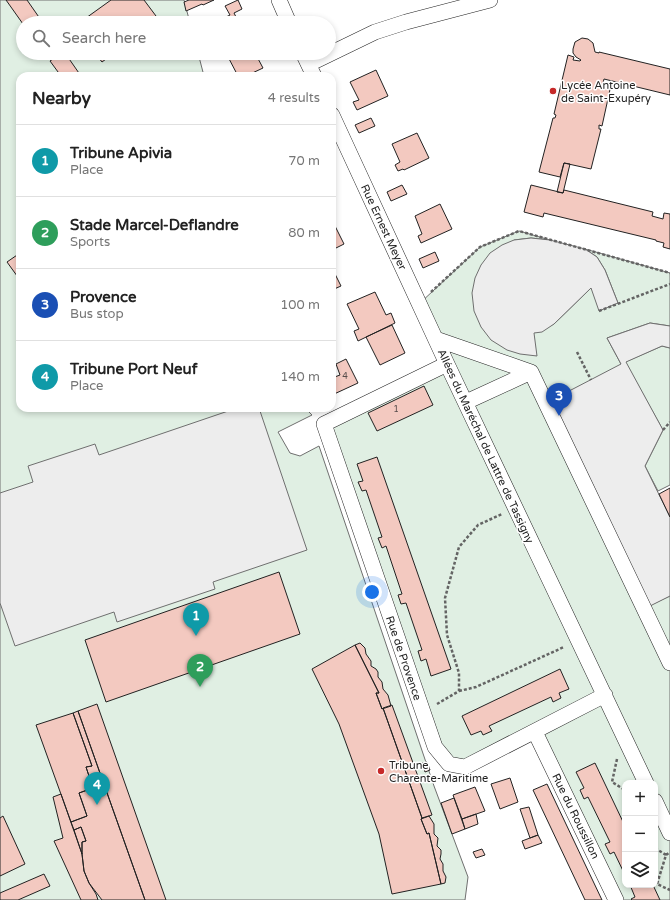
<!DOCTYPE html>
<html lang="en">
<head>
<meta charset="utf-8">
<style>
	body { margin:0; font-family:"Varela Round",sans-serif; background:#f2f2f2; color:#222 }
	.controls { position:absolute; right:12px; bottom:12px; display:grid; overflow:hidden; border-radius:8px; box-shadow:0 2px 6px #0003 }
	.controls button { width:36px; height:36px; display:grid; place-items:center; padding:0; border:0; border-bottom:1px solid #e0e0e0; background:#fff; color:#222; font:20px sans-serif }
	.you { position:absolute; left:372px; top:592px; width:14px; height:14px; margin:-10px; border:3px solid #fff; border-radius:50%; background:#1a73e8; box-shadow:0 0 0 6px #1a73e833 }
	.badge { display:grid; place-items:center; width:26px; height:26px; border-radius:50%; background:#db2777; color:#fff; font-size:13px; font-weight:700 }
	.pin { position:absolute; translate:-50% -33px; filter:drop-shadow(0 1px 2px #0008) }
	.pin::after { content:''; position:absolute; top:21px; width:14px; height:12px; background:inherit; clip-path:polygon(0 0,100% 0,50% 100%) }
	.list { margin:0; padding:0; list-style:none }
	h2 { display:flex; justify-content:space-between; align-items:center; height:52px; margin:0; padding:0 16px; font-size:17px }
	h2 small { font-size:13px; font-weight:400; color:#767676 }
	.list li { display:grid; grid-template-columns:26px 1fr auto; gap:12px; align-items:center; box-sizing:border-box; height:72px; padding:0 16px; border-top:1px solid #e0e0e0 }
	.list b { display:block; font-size:15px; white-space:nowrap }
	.list p { margin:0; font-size:13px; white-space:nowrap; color:#767676 }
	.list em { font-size:13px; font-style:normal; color:#767676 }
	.icon { flex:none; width:22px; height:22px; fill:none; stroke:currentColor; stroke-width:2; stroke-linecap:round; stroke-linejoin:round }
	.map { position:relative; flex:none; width:670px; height:900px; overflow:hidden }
	.search { position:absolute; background:#fff; box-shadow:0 2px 6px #0003; left:16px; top:16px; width:320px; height:44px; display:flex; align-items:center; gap:10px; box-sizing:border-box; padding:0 14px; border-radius:22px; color:#767676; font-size:15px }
	.panel { position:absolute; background:#fff; box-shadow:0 2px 6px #0003; left:16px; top:72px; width:320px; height:340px; border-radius:12px }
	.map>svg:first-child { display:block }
	.green { fill:#e0efe3; stroke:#6f6f6f; fill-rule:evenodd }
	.parking { fill:#ededed; stroke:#6f6f6f }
	.building { fill:#f3c9c0; stroke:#222 }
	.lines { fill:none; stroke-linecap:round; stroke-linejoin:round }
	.minor-casing { stroke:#222; stroke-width:16 }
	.path { stroke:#646464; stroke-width:2.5; stroke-dasharray:3 2; stroke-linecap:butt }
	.minor { stroke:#fff; stroke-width:15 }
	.poi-dot { fill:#c62828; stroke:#fff; stroke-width:1.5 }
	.labels { text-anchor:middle; stroke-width:3; stroke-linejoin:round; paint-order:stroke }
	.number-label { font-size:9px; fill:#564c4a }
	.poi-label { font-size:11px; fill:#222; stroke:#fff; text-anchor:start }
	.street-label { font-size:11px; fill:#222; stroke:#fff }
</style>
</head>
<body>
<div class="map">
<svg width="670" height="900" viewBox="0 0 670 900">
	<rect width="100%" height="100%" fill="#fff"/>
	<path class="green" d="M0,0H184L190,23H23V53H198L204,76H20V408H305L312,415L278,432L290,453L300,456L319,446L434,786L468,877L465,900H0Z
		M519,231L550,240L531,238L514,240L536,356L533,333L554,324L591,288L618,303L605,270L597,257L585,249L670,273V326L650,323L607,338L621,364L644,608L670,596V900H616L535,732L465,767L449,764L324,424L447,364L419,304L480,247ZM625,783H655V885H625Z
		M662,346L670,348V485L658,491L645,466L663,430L625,362Z"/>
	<path class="parking" d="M531,238L550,240L585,249L597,257L605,270L618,303L599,311L591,288L554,324L542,332L534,333L537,356L520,354L507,350L491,340L481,327L474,311L472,293L475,278L481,265L490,253L502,245L514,240Z
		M650,323L670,326V348L662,346L626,362L663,430L645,466L670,517V596L644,609L546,403L621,364L607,338Z
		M237,408H259L307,550L213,582L215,589L117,622L114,612L15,646L0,603V493L33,482L28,466L95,444L99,455Z"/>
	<path class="building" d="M6,0H27L43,23L23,24Z
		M111,0H144L159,20L156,23H79Z
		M189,0H214L203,5L202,4L186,11L184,2Z
		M238,0L242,9L234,13L239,23H214L230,15L225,6Z
		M582,38L588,39L593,43L595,52L599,53V52L670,69V95L604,79L603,83L611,85L602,126L599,125V129H601L591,169L564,163L560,177L539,172L553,118H555L556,115L554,114L568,55L574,57L573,60L580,61L581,60L576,57L573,53V49L575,42Z
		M62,53H65L81,76H61L50,61Z
		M95,53H114L102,62Z
		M226,53H255L263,68L246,76H238Z
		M376,70L388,96L357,110L353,102L359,100L350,82Z
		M371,118L375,126L359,133L355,125Z
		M417,133L429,158L404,170L403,169L398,171L395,165L400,162L392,144Z
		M564,163L570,164L563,193L557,192Z
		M402,185L407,194L391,201L387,192Z
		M531,185L563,193L564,190L653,212L652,216L663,219L664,213L670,214V249L663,247L664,243L656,241V240L544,213L543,217L524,212Z
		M440,204L452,229L421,243L418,236L422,234L415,216Z
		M332,220L344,244L332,250Z
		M435,252L439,261L423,268L419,259Z
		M20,253V280L7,262Z
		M332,268L341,286L332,290Z
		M375,292L386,315L391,313L395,323L358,341L354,331L359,329L347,304Z
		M392,325L405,353L380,365L366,337Z
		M346,359L358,383L332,395V378L340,375L336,364Z
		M424,386L433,405L377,431L368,413Z
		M377,457L451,669L431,676L426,659L421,661L418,651L422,650L406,603L401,604L398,595L402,594L386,546L382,548L378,538L382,537L366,490L362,491L358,482L363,481L357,464Z
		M670,488V517L659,494Z
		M279,572L300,634L106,702L85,640Z
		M360,643L365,648L366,654L371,661V666L376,669L378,672V677L382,682L383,689L388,695L391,706L382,709L376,693H379L355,645Z
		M355,645L379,693H376L382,709L383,708L422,818L421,819L427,834L429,833L441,884L392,894L379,834L339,724L312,669Z
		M560,669L569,689L559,693L561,698L553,702L551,697L489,726L492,731L483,735L481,731L471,735L462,716Z
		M97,704L166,900H145L78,711Z
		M392,705L432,815L422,818L383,708Z
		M78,711L145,900H102L89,883L84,871L82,854V842L86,841L81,827L74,830L71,822L87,816L79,793L93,788L86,767L92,766L73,713Z
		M73,713L92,766L86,767L93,788L79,793L87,816L71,822L36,725Z
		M427,762L430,770L425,772L422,763Z
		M595,763L625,826V875L614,852L610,854L605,844L610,842L588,797L584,799L580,790L584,788L576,772Z
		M510,778L518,802L500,809L491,784Z
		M547,784L602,900H585L533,790Z
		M475,787L485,811L462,819L453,795Z
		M61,794L82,854L84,871L89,883L96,894L98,900H81L54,841L63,838L53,797Z
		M454,798L465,829L452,834L441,803Z
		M529,807L538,835L530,838L520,809Z
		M476,814L478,824L465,829L462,819Z
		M3,816L25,864L0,876V818Z
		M429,816L434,824V834L438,838L437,846L441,850V854L440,859L443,864V871L446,877L445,883L441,884L429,833L427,834L421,819Z
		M81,827L86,841L82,842V854L74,830Z
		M538,835L542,843L525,849L522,841Z
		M482,849L485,855L476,858L473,852Z
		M44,874L50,886L18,900H0V893Z
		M630,885H653L660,900H632L631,899L635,897Z"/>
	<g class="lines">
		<g class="minor-casing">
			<path id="minor" d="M279,0L289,23
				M303,53L314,76
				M309,64L375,32L406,22L490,0
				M332,115L447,364L646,783
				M436,339L531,372L670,663
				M447,364L324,424L435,747L449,764L465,767L605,695
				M466,402L531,372
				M535,732L616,900
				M655,801L670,833"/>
		</g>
		<path class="path" d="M431,292L480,247L519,231L670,273
			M599,311L670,284
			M577,352L591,380
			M663,430L670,422
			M459,691L476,687L564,647
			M437,704L459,691V673L447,635L445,598L459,547L478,525L502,514
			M617,759L612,782L625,790
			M655,848L666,855L657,884L670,890
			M666,855L670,852"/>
		<use href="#minor" class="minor"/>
	</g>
	<g class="poi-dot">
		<circle cx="553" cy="91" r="4"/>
		<circle cx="381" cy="771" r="4"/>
	</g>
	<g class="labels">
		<g class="number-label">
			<text x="345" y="379">4</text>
			<text x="396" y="412">1</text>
		</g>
		<g class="poi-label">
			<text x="561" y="89">Lycée Antoine<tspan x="561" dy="13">de Saint-Exupéry</tspan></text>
			<text x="389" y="769">Tribune<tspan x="389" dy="13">Charente-Maritime</tspan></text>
		</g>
		<g class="street-label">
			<text transform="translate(384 227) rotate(65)" y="4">Rue Ernest Meyer</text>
			<text transform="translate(486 446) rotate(65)" y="4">Allées du Maréchal de Lattre de Tassigny</text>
			<text transform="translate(404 658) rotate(71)" y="4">Rue de Provence</text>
			<text transform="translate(576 816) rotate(64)" y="4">Rue du Roussillon</text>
		</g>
	</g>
</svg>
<div class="controls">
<button>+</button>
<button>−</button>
<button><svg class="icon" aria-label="layers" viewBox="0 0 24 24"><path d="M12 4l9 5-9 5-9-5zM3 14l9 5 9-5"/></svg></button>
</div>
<div class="you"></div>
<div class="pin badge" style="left:196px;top:636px;background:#0f9aa8">1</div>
<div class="pin badge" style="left:200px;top:687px;background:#2e9e5b">2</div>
<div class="pin badge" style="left:559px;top:416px;background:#1a4fb4">3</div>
<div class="pin badge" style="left:97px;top:805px;background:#0f9aa8">4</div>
<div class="search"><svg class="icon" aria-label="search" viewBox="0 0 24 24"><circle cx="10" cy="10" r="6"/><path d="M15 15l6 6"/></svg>Search here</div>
<section class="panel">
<h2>Nearby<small>4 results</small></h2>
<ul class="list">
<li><span class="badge" style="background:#0f9aa8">1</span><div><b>Tribune Apivia</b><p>Place</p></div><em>70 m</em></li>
<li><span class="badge" style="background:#2e9e5b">2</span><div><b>Stade Marcel-Deflandre</b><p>Sports</p></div><em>80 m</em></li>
<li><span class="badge" style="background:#1a4fb4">3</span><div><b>Provence</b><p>Bus stop</p></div><em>100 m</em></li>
<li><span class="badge" style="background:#0f9aa8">4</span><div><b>Tribune Port Neuf</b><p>Place</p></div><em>140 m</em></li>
</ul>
</section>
</div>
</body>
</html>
